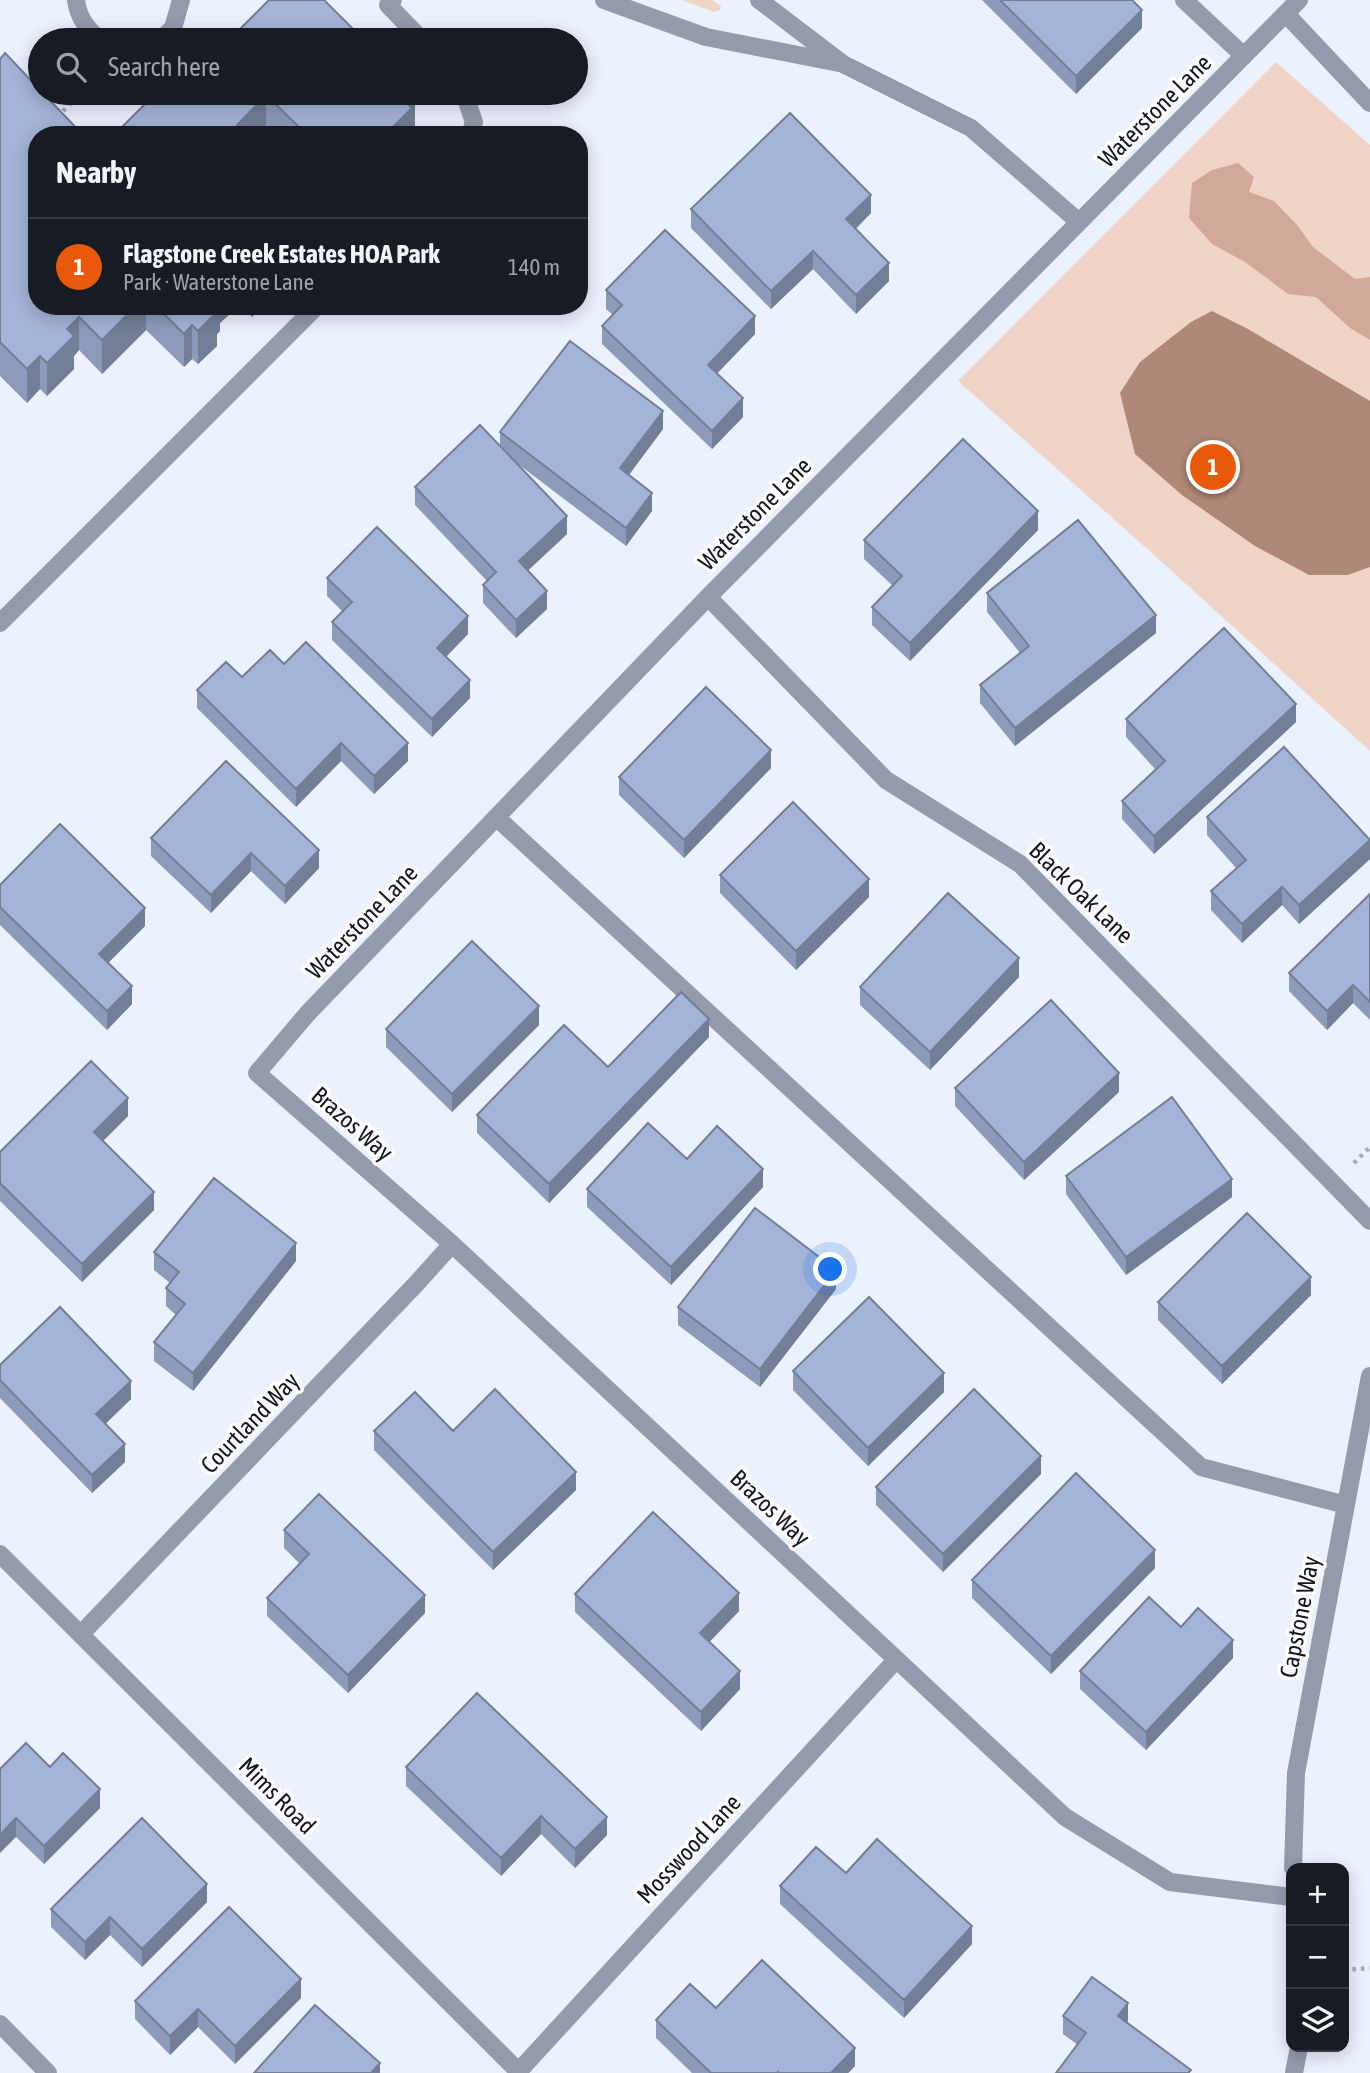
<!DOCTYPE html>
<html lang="en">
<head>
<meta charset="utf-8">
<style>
	body { margin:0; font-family:"Asap Condensed",sans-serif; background:#20242c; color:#f1f3f6 }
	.controls { position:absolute; right:21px; bottom:21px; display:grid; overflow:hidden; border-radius:14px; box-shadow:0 4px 18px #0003 }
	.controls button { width:63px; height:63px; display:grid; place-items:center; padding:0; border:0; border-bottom:2px solid #363941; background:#171b24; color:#f1f3f6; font:35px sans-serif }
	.you { position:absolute; left:831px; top:1270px; width:24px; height:24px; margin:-18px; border:5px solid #fff; border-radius:50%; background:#1a73e8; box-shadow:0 0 0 10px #1a73e833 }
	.badge { display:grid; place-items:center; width:46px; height:46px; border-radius:50%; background:#ea580c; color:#fff; font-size:23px; font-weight:700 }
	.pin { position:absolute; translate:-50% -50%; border:4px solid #fff; box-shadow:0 2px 7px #0006 }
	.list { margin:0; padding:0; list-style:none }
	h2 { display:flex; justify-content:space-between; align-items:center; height:91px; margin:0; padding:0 28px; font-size:30px }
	h2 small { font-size:23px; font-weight:400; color:#9ea1a6 }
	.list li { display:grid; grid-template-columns:46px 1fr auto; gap:21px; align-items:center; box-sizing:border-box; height:98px; padding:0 28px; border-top:2px solid #363941 }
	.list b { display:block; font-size:26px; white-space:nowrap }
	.list p { margin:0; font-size:23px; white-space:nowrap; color:#9ea1a6 }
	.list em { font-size:23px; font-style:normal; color:#9ea1a6 }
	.icon { flex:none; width:38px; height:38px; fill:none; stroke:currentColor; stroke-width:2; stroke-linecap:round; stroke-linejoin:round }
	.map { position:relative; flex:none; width:1370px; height:2073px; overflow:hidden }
	.search { position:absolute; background:#171b24; box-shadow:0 4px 18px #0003; left:28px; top:28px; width:560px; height:77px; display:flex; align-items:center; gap:18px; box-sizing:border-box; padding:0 24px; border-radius:38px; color:#9ea1a6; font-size:26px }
	.panel { position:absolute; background:#171b24; box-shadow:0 4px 18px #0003; left:28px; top:126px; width:560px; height:189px; border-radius:28px }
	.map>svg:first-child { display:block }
	.green { fill:#f1d4c8 }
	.forest { fill:#d2a998 }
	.water { fill:#b08877 }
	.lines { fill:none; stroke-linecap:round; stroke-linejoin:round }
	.path { stroke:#a6acb7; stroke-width:4.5; stroke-dasharray:3.5 5; stroke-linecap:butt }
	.minor { stroke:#949bab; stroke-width:18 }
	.wall { fill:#8d9bba }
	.shaded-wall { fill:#737e97 }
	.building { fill:#a4b4d8; stroke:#737e97; stroke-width:2 }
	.labels { text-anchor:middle; stroke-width:7; stroke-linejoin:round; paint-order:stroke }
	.street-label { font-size:24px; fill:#131722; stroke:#fefefe }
</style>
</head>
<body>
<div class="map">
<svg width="1370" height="2073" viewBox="0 0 1370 2073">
	<rect width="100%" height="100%" fill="#ebf1fd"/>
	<path class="green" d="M682,0H712L721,6L720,10L714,12Z
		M1276,62L1370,145V751L1153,554L958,381Z"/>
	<path class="forest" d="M1238,163L1254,177L1249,192L1274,201L1297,225L1313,247L1355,279L1370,277V340L1350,328L1316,297L1288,294L1245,262L1212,244L1189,218L1192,183L1212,170Z"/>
	<path class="water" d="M1212,311L1248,329L1370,401V567L1348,575H1309L1255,546L1182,495L1135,454L1120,393L1140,362L1191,322Z"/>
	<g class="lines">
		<path class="path" d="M57,117L81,93
			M1354,1163L1370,1147
			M1344,1970L1370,1968"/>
		<path class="minor" d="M76,0C78,17 88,31 101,40
			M393,0L388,5L422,40
			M604,0L706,37L839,63
			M759,0L843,64L971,128L1079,222
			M1184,0L1244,56
			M1286,14L1370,103
			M160,40L173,28L181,0
			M464,93L474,122L470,135
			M708,597L886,780L1020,864L1370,1221
			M0,623L317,306
			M496,817L1201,1467L1346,1505
			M0,1554L520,2073
			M81,1634L416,1284L452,1244
			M1293,1868L1296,1773L1370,1376
			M1291,1897L1170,1882L1065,1817L452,1244L257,1073L308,1013L708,597L1299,0
			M0,2024L48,2073
			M518,2072L896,1660
			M1294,2073L1299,2047"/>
	</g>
	<path class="wall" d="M982,0H1132L1142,28L1076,94Z
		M0,59L37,306H263L252,317L243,308L236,315L232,312L220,323V331L217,334V346L198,364L192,359L184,367L146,330L102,374L79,350L74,356V369L47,396L40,389L27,403L0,376Z
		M172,93H415V126L412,129V135H273L266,129L260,135H114L168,99L172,96Z
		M691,209L871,213L856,229L889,281L856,314L813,269L771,309L691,228Z
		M606,290L755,334L717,373L743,417L712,449L602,344V326L613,315L606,309Z
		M663,429L628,475L652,511L626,546L518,464L567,534L528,570L547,609L516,638L483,603V585L487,581L415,505V487L500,445V432Z
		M1038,530L910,661L872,625V607L893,586L864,559V540Z
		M327,578L468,634L446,657L470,698L432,737L332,640V622L342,611L327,596Z
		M987,593L1156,633L1015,746L980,703V685L1020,653L987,612Z
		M284,664L408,761L374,794L341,761L296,807L197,708V690Z
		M1126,719L1296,722L1154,854L1122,819V801L1155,769L1126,737Z
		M226,761L319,868L285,904L251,871L211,913L151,856V838Z
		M771,768L684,858L619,795V777Z
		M1207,817L1370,859L1299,924L1282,905L1242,943L1211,910V891L1236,868L1207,835Z
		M720,875L869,897L796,970L720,893Z
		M0,885L145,926L108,963L132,1004L107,1030L0,925Z
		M1370,894V1020L1353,1003L1327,1030L1289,991V973Z
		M1019,977L930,1070L860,1005V987Z
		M539,1025L452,1112L386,1047V1029Z
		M709,1037L549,1203L477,1133V1115Z
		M955,1088L1119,1092L1024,1180L955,1106Z
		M128,1116L103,1141L154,1210L82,1282L0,1201V1152Z
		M687,1159L763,1187L671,1285L587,1207V1189Z
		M1066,1176L1232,1197L1126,1275L1066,1194Z
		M154,1252L296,1261L193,1391L154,1361V1342L176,1315L166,1306V1288L170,1283L154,1270Z
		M836,1289L760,1387L678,1325V1307Z
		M1311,1295L1222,1384L1158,1320V1302Z
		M0,1365L131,1399L105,1424L125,1462L92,1493L0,1398Z
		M793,1371L944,1392L868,1466L793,1390Z
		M374,1431H453L576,1490L493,1570L374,1450Z
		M1041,1474L943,1572L876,1505V1487Z
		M284,1530L425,1613L348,1693L267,1616V1598L300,1564L284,1548Z
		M1155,1568L1051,1674L972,1598V1580Z
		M575,1594L739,1611L709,1642L740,1689L701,1731L575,1612Z
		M1181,1627L1233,1658L1146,1750L1080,1689V1671Z
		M406,1767L607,1835L575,1868L541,1834L501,1876L406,1786Z
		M0,1769L100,1808L44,1864L16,1837Z
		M846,1873L972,1944L904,2018L780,1904V1886Z
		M207,1902L142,1967L110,1935L85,1960L51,1927V1909Z
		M301,1998L235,2064L198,2027L170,2055L135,2019V2001Z
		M716,2008L855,2066L848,2073H692L656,2038V2020Z
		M1063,2016L1128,2021L1127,2022L1191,2073L1078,2045L1063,2034Z"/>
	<path class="shaded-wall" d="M1142,10V28L1076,94V76Z
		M353,29V40H343V39Z
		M415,93V126L412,129V135H385L405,101Z
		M266,95V129L260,135H237V125Z
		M871,195V213L846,237V219Z
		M813,251V269L771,309V291Z
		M889,263V281L856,314V295Z
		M136,306H146V330L102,374V340Z
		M212,306H232V312L220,323V331L217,334V346L198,364V331Z
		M236,306H243V308L236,315Z
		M252,306H263L252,317Z
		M755,316V334L708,383V365Z
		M79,317V350L74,356V369L47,396V363L67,329Z
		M192,325V359L184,367V334Z
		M40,356V389L27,403V369Z
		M743,398V417L712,449V431Z
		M663,411V429L620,487V468Z
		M652,493V511L626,546V528Z
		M1038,511V530L910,661V643Z
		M567,516V534L519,579V561Z
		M547,591V609L516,638V620Z
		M1156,615V633L1015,746V728Z
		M468,616V634L437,666V648Z
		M470,680V698L432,737V719Z
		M1296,704V722L1154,854V836Z
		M341,743V761L296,807V789Z
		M408,743V761L374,794V776Z
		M771,750V768L684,858V840Z
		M1370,840V859L1299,924V905Z
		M319,850V868L285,904V886Z
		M251,853V871L211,913V895Z
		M869,879V897L796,970V951Z
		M1282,887V905L1242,943V924Z
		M145,908V926L99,972V954Z
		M1019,958V977L930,1070V1052Z
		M1353,985V1003L1327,1030V1011Z
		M132,986V1004L107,1030V1011Z
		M539,1006V1025L452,1112V1094Z
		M709,1019V1037L549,1203V1184Z
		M1119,1073V1092L1024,1180V1162Z
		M128,1098V1116L94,1150V1132Z
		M763,1169V1187L671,1285V1267Z
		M1232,1179V1197L1126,1275V1257Z
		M154,1192V1210L82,1282V1264Z
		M296,1243V1261L193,1391V1373Z
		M836,1270V1289L760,1387V1369Z
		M1311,1277V1295L1222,1384V1366Z
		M944,1373V1392L868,1466V1448Z
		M131,1381V1399L96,1433V1414Z
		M125,1444V1462L92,1493V1475Z
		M1041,1456V1474L943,1572V1554Z
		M576,1472V1490L493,1570V1552Z
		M1155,1550V1568L1051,1674V1656Z
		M739,1593V1611L700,1652V1633Z
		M425,1595V1613L348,1693V1675Z
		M1233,1640V1658L1146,1750V1732Z
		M740,1671V1689L701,1731V1712Z
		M100,1789V1808L44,1864V1846Z
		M541,1816V1834L501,1876V1858Z
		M607,1817V1835L575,1868V1849Z
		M16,1818V1837L0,1853V1835Z
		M207,1884V1902L142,1967V1949Z
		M110,1917V1935L85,1960V1942Z
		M972,1926V1944L904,2018V2000Z
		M301,1979V1998L235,2064V2046Z
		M1128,2003V2021L1118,2034V2016Z
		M198,2009V2027L170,2055V2036Z
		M855,2048V2066L848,2073H831Z
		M380,2063V2073H371Z"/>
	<path class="building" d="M269,0H324L353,29L343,39L344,40H209L221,29L231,38Z
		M1000,0H1132L1142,10L1076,76Z
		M5,53L40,90V93H43L83,135H37V306H136L102,340L79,317L67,329L74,336L47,363L40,356L27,369L0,342V59Z
		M156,93H162L168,99L174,93H414L405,101L412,108L385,135H291L299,127L266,95L237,125L246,135H114Z
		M790,113L871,195L846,219L889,263L856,295L813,251L771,291L691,209Z
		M665,230L755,316L708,365L743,398L712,431L602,326L622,305L606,290Z
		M156,306H212L217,312L198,331L192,325L184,334Z
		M570,341L663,411L620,468L652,493L626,528L500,432Z
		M480,425L567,516L519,561L547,591L516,620L483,585L496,572L415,487Z
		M963,439L1038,511L910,643L872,607L902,576L864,540Z
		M1078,520L1156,615L1015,728L980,685L1029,646L987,593Z
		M377,527L468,616L437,648L470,680L432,719L332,622L352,602L327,578Z
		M1224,628L1296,704L1154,836L1122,801L1165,761L1126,719Z
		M306,642L408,743L374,776L341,743L296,789L197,690L226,662L242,677L270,650L284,664Z
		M706,687L771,750L684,840L619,777Z
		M1284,747L1370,840L1299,905L1282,887L1242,924L1211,891L1246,860L1207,817Z
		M226,761L319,850L285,886L251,853L211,895L151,838Z
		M793,802L869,879L796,951L720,875Z
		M60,824L145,908L99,954L132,986L107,1011L0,907V885Z
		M948,893L1019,958L930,1052L860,987Z
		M1370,894V1002L1353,985L1327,1011L1289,973Z
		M472,941L539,1006L452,1094L386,1029Z
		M681,992L709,1019L549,1184L477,1115L564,1025L608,1067Z
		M1051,1000L1119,1073L1024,1162L955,1088Z
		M91,1061L128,1098L94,1132L154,1192L82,1264L0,1183V1152Z
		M1172,1097L1232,1179L1126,1257L1066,1176Z
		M648,1123L687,1159L717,1126L763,1169L671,1267L587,1189Z
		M214,1178L296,1243L193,1373L154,1342L185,1304L166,1288L179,1272L154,1252Z
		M755,1208L836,1270L760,1369L678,1307Z
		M1247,1213L1311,1277L1222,1366L1158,1302Z
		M869,1297L944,1373L868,1448L793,1371Z
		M60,1307L131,1381L96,1414L125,1444L92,1475L0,1380V1365Z
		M495,1389L576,1472L493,1552L374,1431L415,1392L453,1431Z
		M974,1389L1041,1456L943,1554L876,1487Z
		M1076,1473L1155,1550L1051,1656L972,1580Z
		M319,1494L425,1595L348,1675L267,1598L309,1554L284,1530Z
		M653,1512L739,1593L700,1633L740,1671L701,1712L575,1594Z
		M1149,1597L1181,1627L1198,1608L1233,1640L1146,1732L1080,1671Z
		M477,1693L607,1817L575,1849L541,1816L501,1858L406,1767Z
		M26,1743L50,1767L63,1753L100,1789L44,1846L16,1818L0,1835V1769Z
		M142,1818L207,1884L142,1949L110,1917L85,1942L51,1909Z
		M877,1839L972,1926L904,2000L780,1886L816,1847L846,1873Z
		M229,1907L301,1979L235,2046L198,2009L170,2036L135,2001Z
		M762,1960L855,2048L831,2073H779L778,2072L777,2073H711L656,2020L690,1984L716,2008Z
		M1092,1977L1128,2003L1118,2016L1191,2070L1188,2073H1056L1086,2033L1063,2016Z
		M315,2005L380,2063L371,2073H254Z"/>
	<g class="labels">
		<g class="street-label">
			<text transform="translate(1155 111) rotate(-45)" y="8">Waterstone Lane</text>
			<text transform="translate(755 514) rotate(-45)" y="8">Waterstone Lane</text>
			<text transform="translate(1081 893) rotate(44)" y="8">Black Oak Lane</text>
			<text transform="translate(362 922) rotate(-46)" y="8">Waterstone Lane</text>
			<text transform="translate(352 1124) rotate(41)" y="8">Brazos Way</text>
			<text transform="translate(250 1423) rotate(-46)" y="8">Courtland Way</text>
			<text transform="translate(770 1508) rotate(43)" y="8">Brazos Way</text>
			<text transform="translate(1300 1617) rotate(-79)" y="8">Capstone Way</text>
			<text transform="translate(277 1796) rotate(45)" y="8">Mims Road</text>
			<text transform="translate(689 1849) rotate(-47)" y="8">Mosswood Lane</text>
		</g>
	</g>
</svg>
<div class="controls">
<button>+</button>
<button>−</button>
<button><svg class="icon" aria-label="layers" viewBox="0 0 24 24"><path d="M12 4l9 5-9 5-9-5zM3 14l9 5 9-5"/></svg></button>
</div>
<div class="you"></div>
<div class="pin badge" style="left:1213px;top:467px">1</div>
<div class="search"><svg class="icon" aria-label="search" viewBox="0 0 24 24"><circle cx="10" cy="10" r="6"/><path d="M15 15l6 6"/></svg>Search here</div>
<section class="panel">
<h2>Nearby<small></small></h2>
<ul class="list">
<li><span class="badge">1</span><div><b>Flagstone Creek Estates HOA Park</b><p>Park · Waterstone Lane</p></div><em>140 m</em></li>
</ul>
</section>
</div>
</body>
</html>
